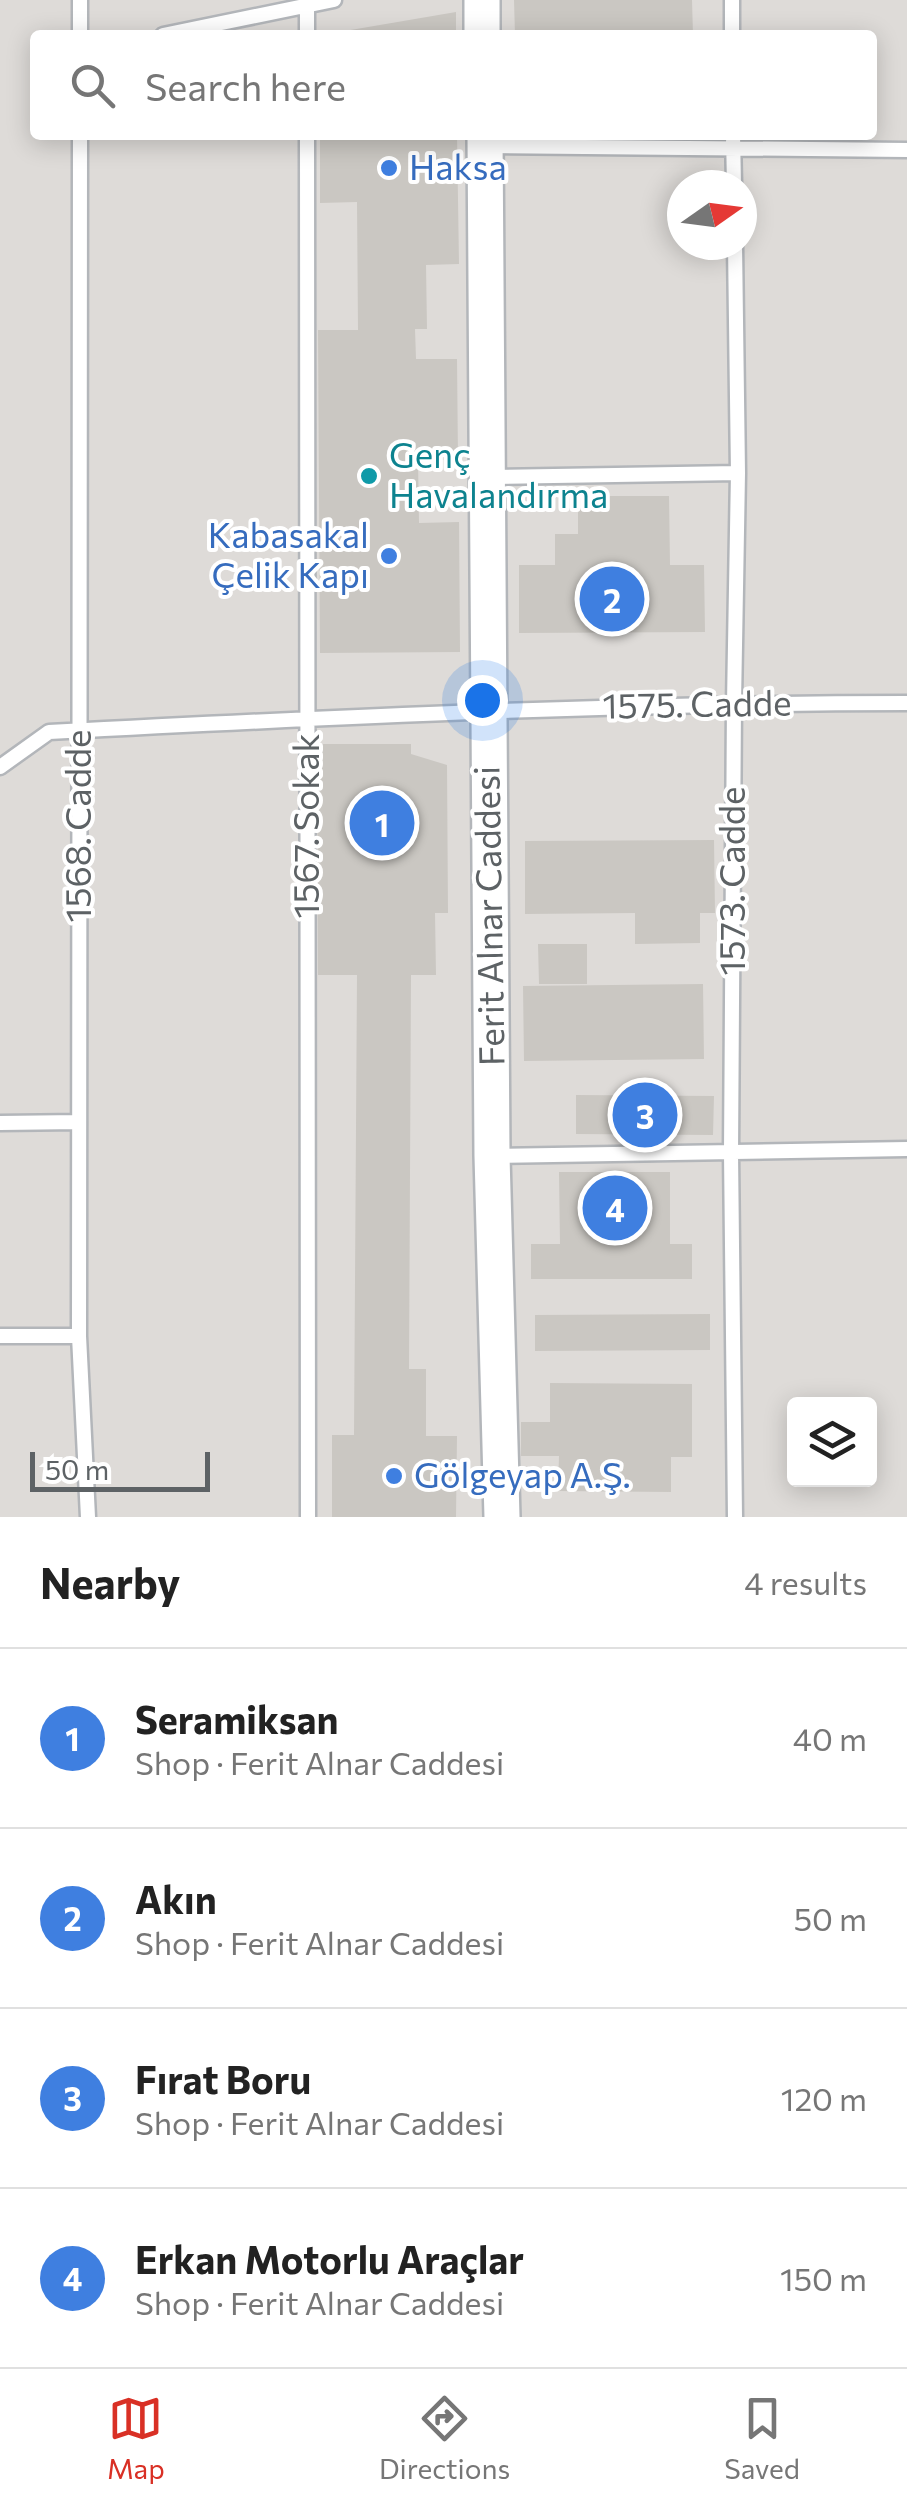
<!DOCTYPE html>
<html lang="en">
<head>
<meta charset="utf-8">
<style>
	body { margin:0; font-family:Commissioner,sans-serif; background:#f6f6f6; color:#222 }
	.controls { position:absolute; right:30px; bottom:30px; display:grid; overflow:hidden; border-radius:10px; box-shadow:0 5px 25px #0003 }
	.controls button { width:90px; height:90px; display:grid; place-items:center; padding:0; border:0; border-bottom:2px solid #e0e0e0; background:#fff; color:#222; font:50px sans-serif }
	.compass { position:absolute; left:667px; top:170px; width:90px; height:90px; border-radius:50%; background:#fff; box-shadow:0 5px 25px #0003; rotate:76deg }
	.scale { position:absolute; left:30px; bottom:25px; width:180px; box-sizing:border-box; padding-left:10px; border:5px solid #5d6265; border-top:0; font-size:28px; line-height:35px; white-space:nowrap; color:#5d6265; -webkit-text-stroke:8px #fff; paint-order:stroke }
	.you { position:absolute; left:482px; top:700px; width:35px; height:35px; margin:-25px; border:8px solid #fff; border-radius:50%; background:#1a73e8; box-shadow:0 0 0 15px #1a73e833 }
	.badge { display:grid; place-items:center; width:65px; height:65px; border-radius:50%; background:#d93025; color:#fff; font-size:32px; font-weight:700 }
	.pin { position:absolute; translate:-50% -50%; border:5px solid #fff; box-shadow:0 2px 10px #0006 }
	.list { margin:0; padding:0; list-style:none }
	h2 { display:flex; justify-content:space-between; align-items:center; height:130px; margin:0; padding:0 40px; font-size:42px }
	h2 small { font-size:32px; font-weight:400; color:#767676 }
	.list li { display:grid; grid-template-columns:65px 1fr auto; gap:30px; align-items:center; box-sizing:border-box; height:180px; padding:0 40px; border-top:2px solid #e0e0e0 }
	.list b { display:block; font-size:38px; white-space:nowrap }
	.list p { margin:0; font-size:32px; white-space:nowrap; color:#767676 }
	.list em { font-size:32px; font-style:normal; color:#767676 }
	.icon { flex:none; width:55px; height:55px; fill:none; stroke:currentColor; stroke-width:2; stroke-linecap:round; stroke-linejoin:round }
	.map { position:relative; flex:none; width:907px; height:1517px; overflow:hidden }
	.search { position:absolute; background:#fff; box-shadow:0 5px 25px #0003; left:30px; right:30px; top:30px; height:110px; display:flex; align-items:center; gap:25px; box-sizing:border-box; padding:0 35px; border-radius:10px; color:#767676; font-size:38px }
	.sheet { height:850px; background:#fff }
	nav { display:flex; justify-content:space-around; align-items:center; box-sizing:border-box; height:140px; border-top:2px solid #e0e0e0; background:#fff; font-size:28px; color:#767676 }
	nav a { display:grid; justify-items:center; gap:5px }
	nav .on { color:#d93025 }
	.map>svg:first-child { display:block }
	.industrial { fill:#dedbd8; fill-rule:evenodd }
	.building { fill:#cac7c2 }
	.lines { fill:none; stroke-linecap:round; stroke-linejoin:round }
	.service-casing { stroke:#b3b6ba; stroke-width:19 }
	.tertiary-casing { stroke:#b3b6ba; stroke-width:40 }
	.service { stroke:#fff; stroke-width:14 }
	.tertiary { stroke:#fff; stroke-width:35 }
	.shop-dot { fill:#3f7fe0; stroke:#fff; stroke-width:4 }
	.culture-dot { fill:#0f9aa8; stroke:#fff; stroke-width:4 }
	.labels { text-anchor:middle; stroke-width:8; stroke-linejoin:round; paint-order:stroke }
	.shop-label { font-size:35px; fill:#366cbe; stroke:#fff; text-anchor:start }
	.culture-label { font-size:35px; fill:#0d838f; stroke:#fff; text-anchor:start }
	.street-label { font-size:35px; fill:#5d6265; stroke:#fff }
</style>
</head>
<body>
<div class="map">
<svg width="907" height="1517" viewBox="0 0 907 1517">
	<rect width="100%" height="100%" fill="#efece6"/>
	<path class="industrial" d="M0,0H907V1517H0ZM35,35H872V135H35ZM682,185H742V245H682ZM794,1404H870V1480H794Z"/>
	<path class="building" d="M514,0H692L693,35H515Z
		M456,12V35H333V33Z
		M320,135H457L459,264L426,265L427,329H415L416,359H457L458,460H418L419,523L459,522L460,652L320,653L318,330H358L357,202L320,203Z
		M578,496H669L670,565H704L705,632L519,633V565H555V534H578Z
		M317,744H411V754L447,765L448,913H435L436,975H411L409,1369H426V1436H457L456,1517H332V1435H354L357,975H318Z
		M714,840L715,913H700V943L635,944V913L525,914V841Z
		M538,944H587V984H539Z
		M703,984L704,1059L524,1061L523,986Z
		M576,1095L714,1096L713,1135L576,1134Z
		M559,1172H670V1244H692V1279H531V1244H560Z
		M710,1314V1350L535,1351V1315Z
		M550,1383L692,1384V1457H671V1492L558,1491L559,1456H521V1422H550Z"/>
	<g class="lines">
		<g class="service-casing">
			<path id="service" d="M732,0V35
				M307,6V35
				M80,35V0
				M163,35L334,0
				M80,135L79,1336L88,1517
				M307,135L308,1517
				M733,135L734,185
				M488,146L907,150
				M735,245L738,473L734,703L731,1153L735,1517
				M487,477L738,473
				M0,767L49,732C335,717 621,703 907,703
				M0,1123L79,1122
				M493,1156L907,1149
				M0,1336H79"/>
		</g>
		<g class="tertiary-casing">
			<path id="tertiary" d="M482,0V35
				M485,135L492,1156L502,1517"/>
		</g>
		<use href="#service" class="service"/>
		<use href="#tertiary" class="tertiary"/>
	</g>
	<g class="shop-dot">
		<circle cx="389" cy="168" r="10"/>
		<circle cx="389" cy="556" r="10"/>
		<circle cx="394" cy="1476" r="10"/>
	</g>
	<circle class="culture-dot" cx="369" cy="476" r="10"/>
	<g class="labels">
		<g class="shop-label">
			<text x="409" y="180">Haksa</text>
			<text x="369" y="548" text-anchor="end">Kabasakal<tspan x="369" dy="40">Çelik Kapı</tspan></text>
			<text x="414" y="1488">Gölgeyap A.Ş.</text>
		</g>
		<g class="culture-label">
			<text x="389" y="468">Genç<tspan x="389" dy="40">Havalandırma</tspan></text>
		</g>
		<g class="street-label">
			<text transform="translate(697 705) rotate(-1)" y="12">1575. Cadde</text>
			<text transform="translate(79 826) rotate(-90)" y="12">1568. Cadde</text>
			<text transform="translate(307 826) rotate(-90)" y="12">1567. Sokak</text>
			<text transform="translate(733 881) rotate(-90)" y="12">1573. Cadde</text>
			<text transform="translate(490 916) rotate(-91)" y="12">Ferit Alnar Caddesi</text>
		</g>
	</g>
</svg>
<div class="controls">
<button><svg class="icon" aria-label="layers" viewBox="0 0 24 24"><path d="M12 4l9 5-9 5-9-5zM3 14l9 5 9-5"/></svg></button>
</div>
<svg class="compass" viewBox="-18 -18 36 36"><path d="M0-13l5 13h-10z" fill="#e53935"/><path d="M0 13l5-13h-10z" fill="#767676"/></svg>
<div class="scale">50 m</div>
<div class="you"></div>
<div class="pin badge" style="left:382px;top:823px;background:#3f7fe0">1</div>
<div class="pin badge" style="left:612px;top:599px;background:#3f7fe0">2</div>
<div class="pin badge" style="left:645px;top:1115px;background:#3f7fe0">3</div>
<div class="pin badge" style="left:615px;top:1208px;background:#3f7fe0">4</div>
<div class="search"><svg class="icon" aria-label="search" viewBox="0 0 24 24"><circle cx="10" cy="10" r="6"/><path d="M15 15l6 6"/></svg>Search here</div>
</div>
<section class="sheet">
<h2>Nearby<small>4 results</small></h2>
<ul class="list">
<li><span class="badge" style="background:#3f7fe0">1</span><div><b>Seramiksan</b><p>Shop · Ferit Alnar Caddesi</p></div><em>40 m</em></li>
<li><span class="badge" style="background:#3f7fe0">2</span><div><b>Akın</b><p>Shop · Ferit Alnar Caddesi</p></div><em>50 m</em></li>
<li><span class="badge" style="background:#3f7fe0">3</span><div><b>Fırat Boru</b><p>Shop · Ferit Alnar Caddesi</p></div><em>120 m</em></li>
<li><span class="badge" style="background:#3f7fe0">4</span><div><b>Erkan Motorlu Araçlar</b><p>Shop · Ferit Alnar Caddesi</p></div><em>150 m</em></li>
</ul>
</section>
<nav>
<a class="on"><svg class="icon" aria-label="map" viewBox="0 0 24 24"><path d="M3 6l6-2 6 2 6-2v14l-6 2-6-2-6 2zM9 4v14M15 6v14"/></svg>Map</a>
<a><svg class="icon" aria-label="directions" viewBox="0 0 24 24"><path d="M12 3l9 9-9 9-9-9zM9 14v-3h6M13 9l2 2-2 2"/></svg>Directions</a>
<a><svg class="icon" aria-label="saved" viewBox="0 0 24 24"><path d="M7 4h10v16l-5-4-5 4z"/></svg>Saved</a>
</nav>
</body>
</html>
